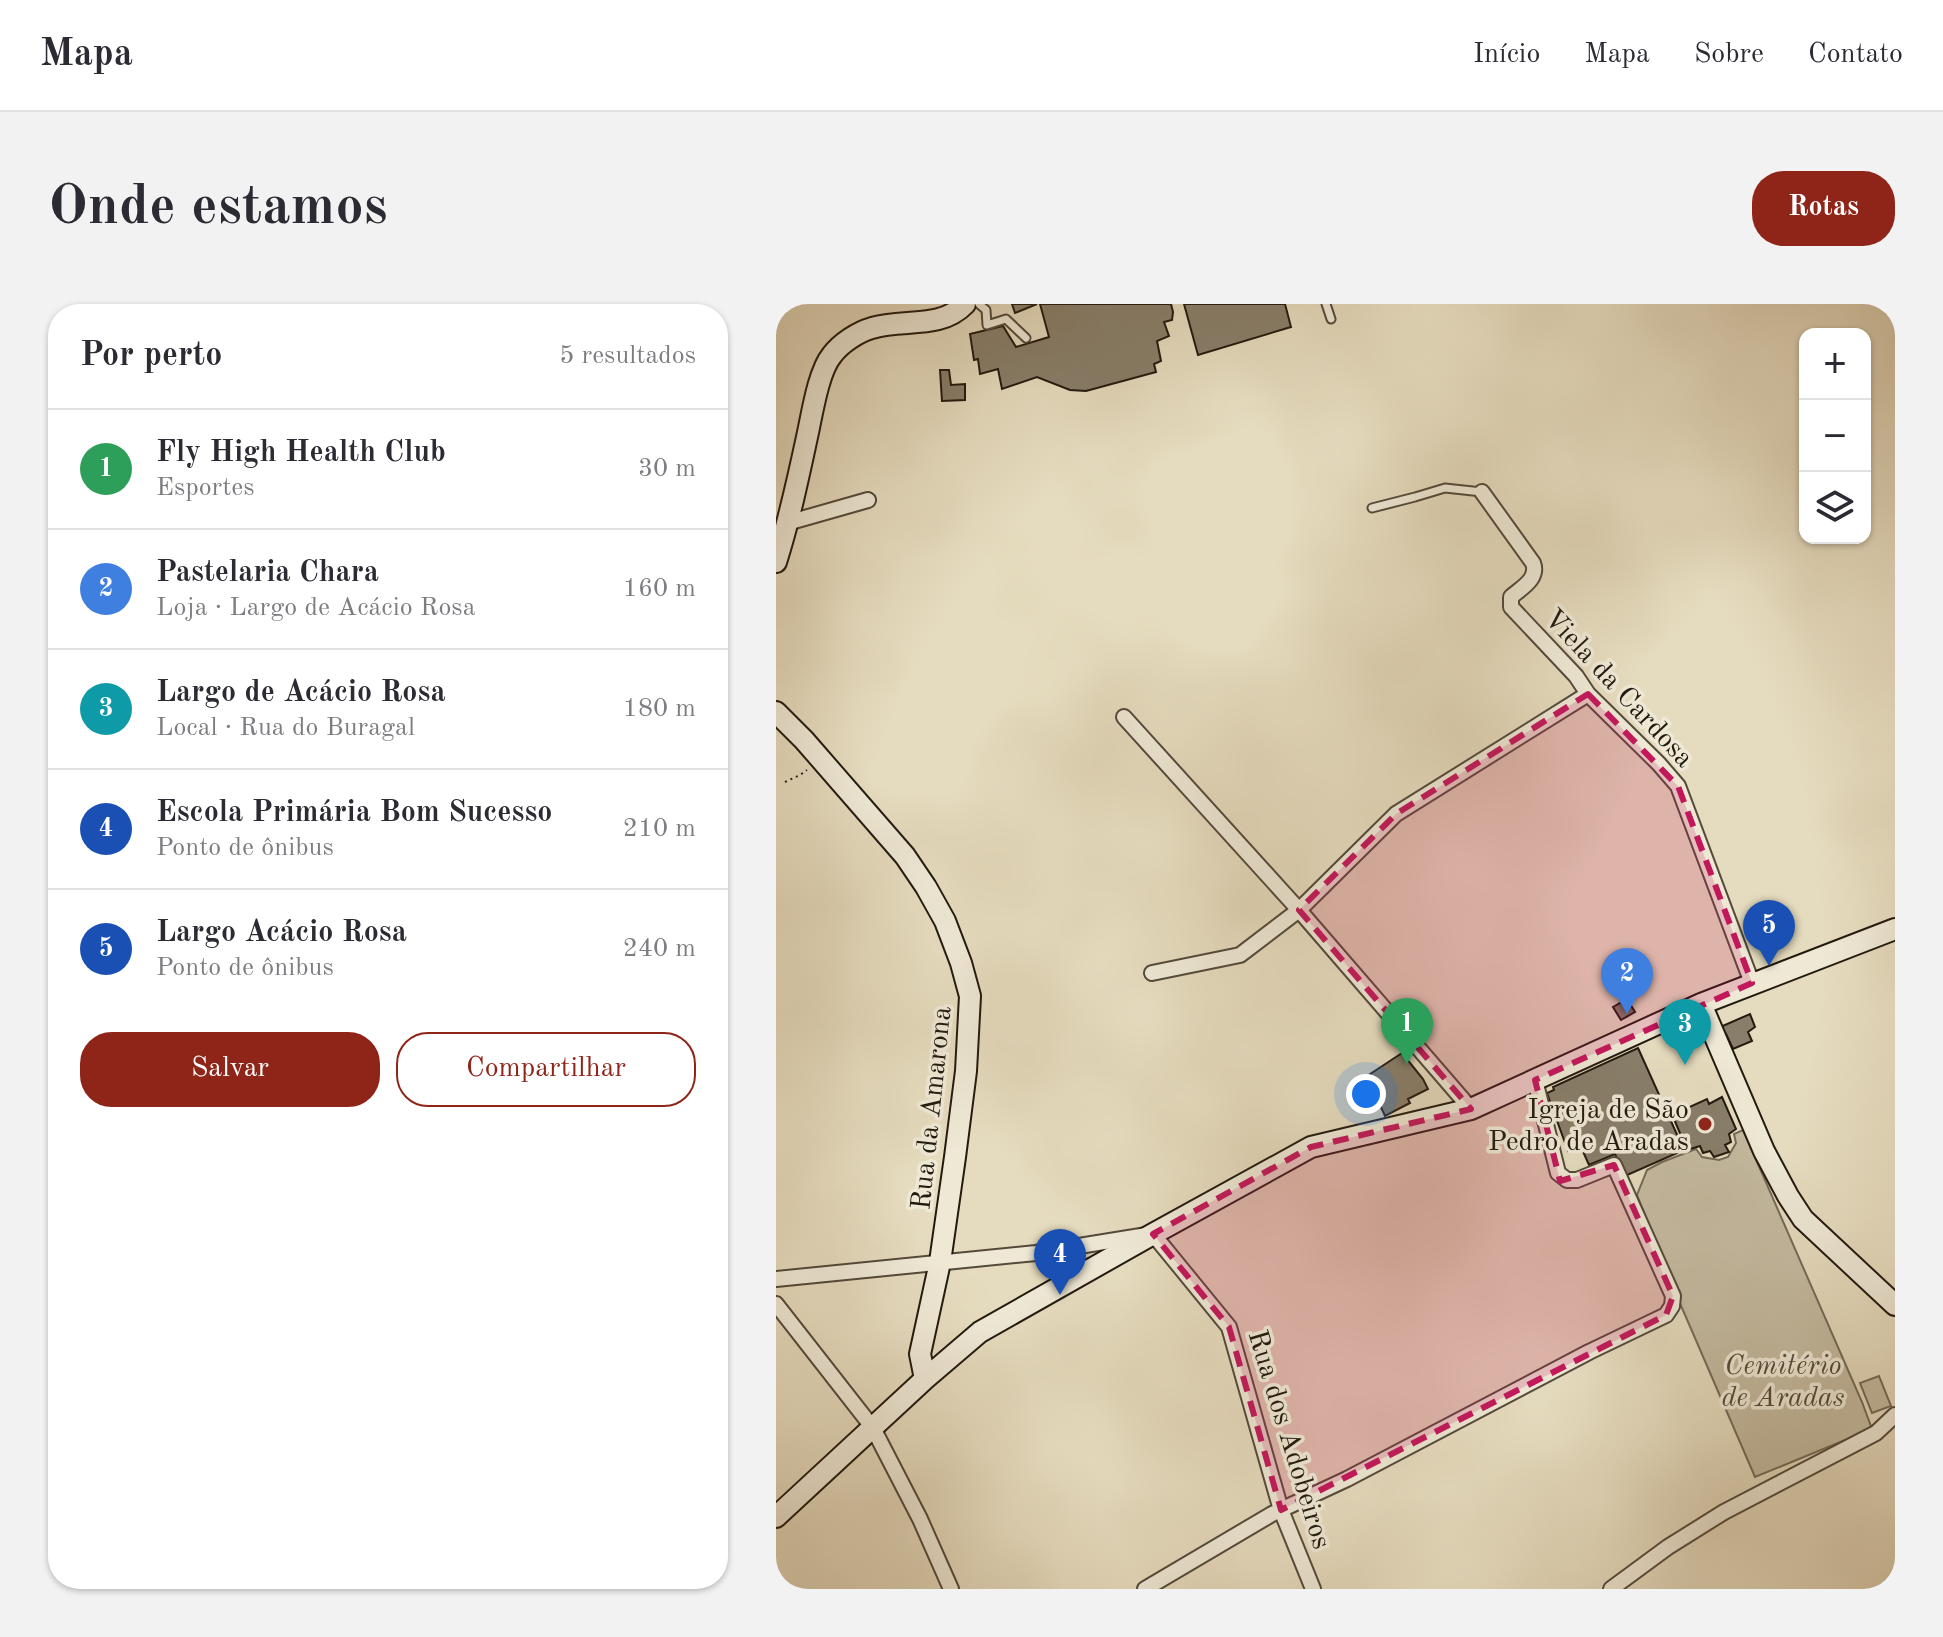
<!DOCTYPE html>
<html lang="pt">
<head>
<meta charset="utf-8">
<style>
	body { margin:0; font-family:"Old Standard TT",serif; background:#f2f2f3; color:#2b2b33 }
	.controls { position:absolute; right:24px; top:24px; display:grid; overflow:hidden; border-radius:16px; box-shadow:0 2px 6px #0004 }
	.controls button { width:72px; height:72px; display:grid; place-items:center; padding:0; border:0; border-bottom:2px solid #e1e1e2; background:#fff; color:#2b2b33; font:40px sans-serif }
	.you { position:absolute; left:590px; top:790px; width:28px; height:28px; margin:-20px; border:6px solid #fff; border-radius:50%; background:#1a73e8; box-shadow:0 0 0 12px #1a73e833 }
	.badge { display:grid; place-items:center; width:52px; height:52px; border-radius:50%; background:#8f2418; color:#fff; font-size:26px; font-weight:700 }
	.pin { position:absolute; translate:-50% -66px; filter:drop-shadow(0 2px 4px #0008) }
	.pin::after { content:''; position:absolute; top:42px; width:28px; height:24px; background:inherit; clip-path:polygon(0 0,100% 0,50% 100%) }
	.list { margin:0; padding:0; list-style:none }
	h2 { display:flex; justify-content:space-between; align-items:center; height:104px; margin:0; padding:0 32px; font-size:34px }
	h2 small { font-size:26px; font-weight:400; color:#7c7c81 }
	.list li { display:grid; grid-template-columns:52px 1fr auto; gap:24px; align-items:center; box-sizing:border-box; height:120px; padding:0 32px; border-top:2px solid #e1e1e2 }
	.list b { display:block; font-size:30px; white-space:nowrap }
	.list p { margin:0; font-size:26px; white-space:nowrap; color:#7c7c81 }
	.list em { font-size:26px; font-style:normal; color:#7c7c81 }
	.actions { display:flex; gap:16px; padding:24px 32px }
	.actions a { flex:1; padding:18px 0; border:2px solid #8f2418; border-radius:32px; text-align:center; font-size:28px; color:#8f2418 }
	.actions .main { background:#8f2418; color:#fff }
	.icon { flex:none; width:44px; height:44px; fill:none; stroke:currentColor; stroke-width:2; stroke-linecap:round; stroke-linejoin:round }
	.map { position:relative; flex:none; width:1119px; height:1285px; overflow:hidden; border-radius:32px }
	header { display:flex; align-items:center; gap:48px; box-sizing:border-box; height:112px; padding:0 40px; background:#fff; border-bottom:2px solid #e1e1e2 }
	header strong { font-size:38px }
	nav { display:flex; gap:44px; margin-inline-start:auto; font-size:28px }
	.intro { display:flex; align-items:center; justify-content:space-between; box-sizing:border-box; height:192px; padding:0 48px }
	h1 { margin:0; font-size:56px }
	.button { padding:20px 36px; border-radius:32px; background:#8f2418; color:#fff; font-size:28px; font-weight:700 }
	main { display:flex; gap:48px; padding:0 48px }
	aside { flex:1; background:#fff; border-radius:32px; box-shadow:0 2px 6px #0004 }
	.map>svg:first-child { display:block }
	.green { fill:#c4baa0; stroke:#746a58; stroke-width:2 }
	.building { fill:#887e6a; stroke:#231a0f; stroke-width:2 }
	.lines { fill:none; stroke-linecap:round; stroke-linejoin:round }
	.lane-casing { stroke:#544a3b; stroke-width:11 }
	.street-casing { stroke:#544a3b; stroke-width:18 }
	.secondary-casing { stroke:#231a0f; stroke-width:24 }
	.path { stroke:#231a0f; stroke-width:2; stroke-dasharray:2 4; stroke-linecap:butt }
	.lane { stroke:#eee8d5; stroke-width:7 }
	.street { stroke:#eee8d5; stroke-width:14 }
	.secondary { stroke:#eee8d5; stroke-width:20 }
	.marked { fill:#c2185b; fill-opacity:0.2; stroke:#c2185b; stroke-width:6; stroke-dasharray:16 10; stroke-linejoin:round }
	.poi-dot { fill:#8f2418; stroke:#eee8d5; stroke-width:3 }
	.labels { text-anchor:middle; stroke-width:7; stroke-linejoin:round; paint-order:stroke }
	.street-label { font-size:28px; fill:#231a0f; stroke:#eee8d5 }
	.poi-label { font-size:28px; fill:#231a0f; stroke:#eee8d5; text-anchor:end }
	.park-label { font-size:28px; font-style:italic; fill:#534a3a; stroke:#eee8d5 }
</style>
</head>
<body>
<header>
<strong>Mapa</strong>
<nav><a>Início</a><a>Mapa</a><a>Sobre</a><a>Contato</a></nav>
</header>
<div class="intro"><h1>Onde estamos</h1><a class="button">Rotas</a></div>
<main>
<aside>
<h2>Por perto<small>5 resultados</small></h2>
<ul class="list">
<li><span class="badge" style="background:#2e9e5b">1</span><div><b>Fly High Health Club</b><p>Esportes</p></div><em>30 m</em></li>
<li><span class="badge" style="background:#3f7fe0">2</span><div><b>Pastelaria Chara</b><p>Loja · Largo de Acácio Rosa</p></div><em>160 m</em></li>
<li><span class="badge" style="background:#0f9aa8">3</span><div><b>Largo de Acácio Rosa</b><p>Local · Rua do Buragal</p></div><em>180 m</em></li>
<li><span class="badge" style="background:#1a4fb4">4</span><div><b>Escola Primária Bom Sucesso</b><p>Ponto de ônibus</p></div><em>210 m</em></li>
<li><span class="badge" style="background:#1a4fb4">5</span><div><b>Largo Acácio Rosa</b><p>Ponto de ônibus</p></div><em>240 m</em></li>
</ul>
<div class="actions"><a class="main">Salvar</a><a>Compartilhar</a></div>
</aside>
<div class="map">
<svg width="1119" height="1285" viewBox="0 0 1119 1285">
	<rect width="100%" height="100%" fill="#e5dbbe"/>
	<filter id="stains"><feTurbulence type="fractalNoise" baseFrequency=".0025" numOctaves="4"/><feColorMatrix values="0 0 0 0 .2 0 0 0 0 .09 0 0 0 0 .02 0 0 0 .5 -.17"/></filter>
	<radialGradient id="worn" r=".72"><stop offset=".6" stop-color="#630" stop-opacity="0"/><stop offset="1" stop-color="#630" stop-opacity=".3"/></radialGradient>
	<path class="green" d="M967,826L1086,1098L1096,1125L979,1173L903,997L861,891L871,866L886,858L920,845L926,853L943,856L952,853L960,839L958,830Z
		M1103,1072L1115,1102L1096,1109L1084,1079Z"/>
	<path class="building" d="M236,0H261L239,9Z
		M264,0H395L397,8L396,16L388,18L393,32L381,37L385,57L378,60L380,68L310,87L294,86L261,73L226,85L222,65L204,70L202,55L198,56L194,30L227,22L240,43L273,33Z
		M408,0H509L515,23L422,51Z
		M164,66H173L175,81L189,80V96L166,97Z
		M851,695L859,708L845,716L837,703Z
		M974,710L979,723L972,728L976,737L957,745L950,730L945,731L942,724Z
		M862,744L908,846L849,872L839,850L813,861L805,843L792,847L771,789L778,786L777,783Z
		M626,749L647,775L652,785L632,795L634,799L609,812L603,799L597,802L585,776Z
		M946,793L960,825L953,830L955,838L949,841L953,848L938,853L934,847L927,849L924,842L911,846L898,815L910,810L909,805L931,795L933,800Z"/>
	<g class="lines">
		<g class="lane-casing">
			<path id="lane" d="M203,0L210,6L211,21L230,15L250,34
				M550,0L555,15
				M596,204L639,193L669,184L706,188"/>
		</g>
		<g class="street-casing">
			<path id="street" d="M706,188L757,259C763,275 745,284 735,293V303L800,372L812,390L883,460L902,482L976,679
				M13,217H18L92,196
				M348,413L523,606L695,805
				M376,669L464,651L523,606L620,510L812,390
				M0,975L260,949L377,930L453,1023L505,1206L537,1285
				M0,1000L97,1124L144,1215L175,1285
				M369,1285L496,1210L571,1175L813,1048L890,1011L896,1002L897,992L838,861L801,876H791L782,869L759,776
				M835,1285L892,1243L948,1208L1100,1129L1119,1111"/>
		</g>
		<g class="secondary-casing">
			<path id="secondary" d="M0,258C13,217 22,175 31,133C36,111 42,68 56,51C65,39 82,28 96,24C127,14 164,26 189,0
				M0,408L28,436L129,552L150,583L169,617L185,659L194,692L190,767L179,853L164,958L144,1050L149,1075
				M925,700L988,847L1012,892L1027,915L1119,1001
				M0,1213L149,1075L204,1028L377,930L535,843L695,805L925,700L1119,625"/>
		</g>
		<path class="path" d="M9,478L24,471L31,466"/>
		<use href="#lane" class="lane"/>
		<use href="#street" class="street"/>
		<use href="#secondary" class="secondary"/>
	</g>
	<path class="marked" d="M812,390L902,482L976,679L759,776L784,877L838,861L897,992L890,1011L505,1206L453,1023L377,930L535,843L695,805L523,606L620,510Z"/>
	<circle class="poi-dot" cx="929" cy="820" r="8"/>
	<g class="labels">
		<g class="street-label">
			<text transform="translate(844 383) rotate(47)" y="10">Viela da Cardosa</text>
			<text transform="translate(154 804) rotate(-84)" y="10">Rua da Amarona</text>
			<text transform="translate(515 1135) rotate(73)" y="10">Rua dos Adobeiros</text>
		</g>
		<g class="poi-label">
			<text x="913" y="814">Igreja de São<tspan x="913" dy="32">Pedro de Aradas</tspan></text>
		</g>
		<g class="park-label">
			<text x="1007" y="1070">Cemitério<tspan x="1007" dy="32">de Aradas</tspan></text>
		</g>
	</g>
	<rect width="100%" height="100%" filter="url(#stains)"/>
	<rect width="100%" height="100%" fill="url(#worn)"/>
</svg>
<div class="controls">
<button>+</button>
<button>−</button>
<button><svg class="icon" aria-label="layers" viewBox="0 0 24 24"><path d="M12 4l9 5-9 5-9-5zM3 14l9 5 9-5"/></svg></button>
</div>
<div class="you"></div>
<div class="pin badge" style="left:631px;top:760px;background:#2e9e5b">1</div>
<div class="pin badge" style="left:851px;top:710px;background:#3f7fe0">2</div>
<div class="pin badge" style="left:909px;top:761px;background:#0f9aa8">3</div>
<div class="pin badge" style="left:284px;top:991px;background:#1a4fb4">4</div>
<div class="pin badge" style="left:993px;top:662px;background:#1a4fb4">5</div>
</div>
</main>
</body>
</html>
